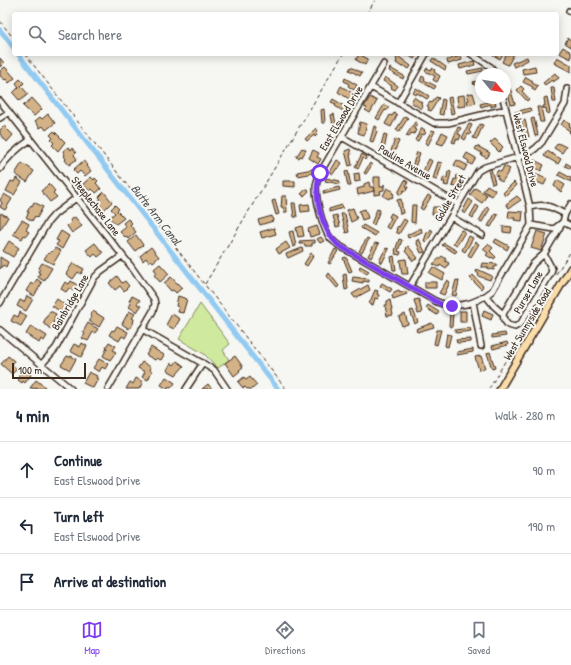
<!DOCTYPE html>
<html lang="en">
<head>
<meta charset="utf-8">
<style>
	body { margin:0; font-family:"Patrick Hand",sans-serif; background:#f6f6f7; color:#1f2937 }
	.compass { position:absolute; left:475px; top:68px; width:36px; height:36px; border-radius:50%; background:#fff; box-shadow:0 2px 10px #0003; rotate:120deg }
	.scale { position:absolute; left:12px; bottom:10px; width:74px; box-sizing:border-box; padding-left:4px; border:2px solid #3b2a1e; border-top:0; font-size:11px; line-height:14px; white-space:nowrap; color:#3b2a1e; -webkit-text-stroke:3px #f6f6f2; paint-order:stroke }
	.stop { position:absolute; width:12px; height:12px; margin:-9px; border:3px solid #7c3aed; border-radius:50%; background:#fff }
	.stop.end { background:#7c3aed; border-color:#fff; box-shadow:0 1px 4px #0008 }
	.list { margin:0; padding:0; list-style:none }
	h2 { display:flex; justify-content:space-between; align-items:center; height:52px; margin:0; padding:0 16px; font-size:17px }
	h2 small { font-size:13px; font-weight:400; color:#747a83 }
	.list li { display:grid; grid-template-columns:26px 1fr auto; gap:12px; align-items:center; box-sizing:border-box; height:56px; padding:0 16px; border-top:1px solid #e0e1e3 }
	.list b { display:block; font-size:15px; white-space:nowrap }
	.list p { margin:0; font-size:13px; white-space:nowrap; color:#747a83 }
	.list em { font-size:13px; font-style:normal; color:#747a83 }
	.icon { flex:none; width:22px; height:22px; fill:none; stroke:currentColor; stroke-width:2; stroke-linecap:round; stroke-linejoin:round }
	.map { position:relative; flex:none; width:571px; height:389px; overflow:hidden }
	.search { position:absolute; background:#fff; box-shadow:0 2px 10px #0003; left:12px; right:12px; top:12px; height:44px; display:flex; align-items:center; gap:10px; box-sizing:border-box; padding:0 14px; border-radius:4px; color:#747a83; font-size:15px }
	.sheet { height:220px; background:#fff }
	nav { display:flex; justify-content:space-around; align-items:center; box-sizing:border-box; height:56px; border-top:1px solid #e0e1e3; background:#fff; font-size:11px; color:#747a83 }
	nav a { display:grid; justify-items:center; gap:2px }
	nav .on { color:#7c3aed }
	.map>svg:first-child { display:block }
	.green { fill:#cfe99f; stroke:#858a5e }
	.lines { fill:none; stroke-linecap:round; stroke-linejoin:round }
	.canal { stroke:#92caf1; stroke-width:5 }
	.building { fill:#d4b287; stroke:#3b2a1e }
	.minor-casing { stroke:#3b2a1e; stroke-width:8 }
	.major-casing { stroke:#3b2a1e; stroke-width:9 }
	.path { stroke:#3b2a1e; stroke-width:1; stroke-dasharray:4 3; stroke-linecap:butt }
	.minor { stroke:#f6f6f2; stroke-width:5 }
	.major { stroke:#fbddab; stroke-width:6 }
	.route { stroke:#7c3aed; stroke-width:5 }
	.labels { text-anchor:middle; stroke-width:4; stroke-linejoin:round; paint-order:stroke }
	.street-label { font-size:11px; fill:#3b2a1e; stroke:#f6f6f2 }
	.water-label { font-size:12px; font-style:italic; fill:#515253; stroke:#f6f6f2 }
</style>
</head>
<body>
<div class="map">
<svg width="571" height="389" viewBox="0 0 571 389">
	<rect width="100%" height="100%" fill="#f6f6f2"/>
	<filter id="ink" filterUnits="userSpaceOnUse"><feTurbulence type="fractalNoise" baseFrequency=".025" numOctaves="2"/><feDisplacementMap in="SourceGraphic" scale="8" xChannelSelector="R" yChannelSelector="G"/><feConvolveMatrix kernelMatrix="1 2 1 2 8 2 1 2 1" color-interpolation-filters="sRGB"/></filter>
	<g filter="url(#ink)">
		<path class="green" d="M200,304L230,344L223,350L229,360L218,368L204,354L179,339Z"/>
		<g class="lines">
			<path class="canal" d="M0,30L14,48
				M18,54L278,389"/>
		</g>
		<path class="building" d="M568,38L571,40V47L565,43Z
			M563,47L571,52V59L559,53Z
			M359,54L368,59L365,65L356,60Z
			M402,54H413L416,56L414,59L408,55L407,57Z
			M493,54H503L500,59L493,55Z
			M506,54L508,55L509,54H514L508,65L502,62Z
			M398,56L411,66L409,69L403,65L402,67L396,63L397,60L396,59Z
			M461,56L462,60L448,64L447,60Z
			M527,57L528,60L514,67L512,63Z
			M557,57L571,65V72L554,63Z
			M0,58L4,63L0,67Z
			M433,58L446,67L445,70L431,61Z
			M474,61L475,65L460,69L459,65Z
			M535,66L536,72L523,74L522,69Z
			M5,67L15,78L9,83L6,79L5,80L0,76V71Z
			M351,67L362,73L360,76L349,70Z
			M390,68L404,76L403,79L389,71Z
			M427,68L431,70L432,68L435,70L434,72L440,76L437,82L433,80L435,76L425,71Z
			M483,68V71L468,74L467,71Z
			M555,73L559,78L553,82L552,80L545,85L543,83Z
			M422,76L425,78L424,80L436,86L434,89L420,81Z
			M385,77L398,86L395,90L391,88L392,86L383,81Z
			M526,77L533,81L532,83L538,86L535,91L532,89L533,87L523,82Z
			M345,78L357,85L354,90L348,86L349,84L344,81Z
			M20,79L24,83L21,86L28,94L20,101L13,93L19,87L16,83Z
			M481,80V86L480,84L474,85L473,82Z
			M341,86L354,94L351,100L338,92Z
			M521,86L524,89L522,91L529,99L527,101L517,90Z
			M416,88L429,96L427,99L417,93L416,95L413,93Z
			M510,88L515,104L511,105L507,89Z
			M551,88H554L556,102H553Z
			M473,93L476,103L468,105L467,101L469,100L467,94Z
			M464,95L466,106L458,107L457,96Z
			M370,97L377,101L370,113L365,110L367,108L364,107Z
			M414,97L422,103L421,105L423,106L421,109L411,102Z
			M436,97L439,98L431,111L428,110L429,107L427,106L430,102L432,103Z
			M451,97L454,113L451,114L448,98Z
			M547,97L550,113L547,114L546,108L543,109V106H545L544,98Z
			M32,98L42,109L34,116L23,106Z
			M333,99L346,107L343,111L335,106L336,104L331,102Z
			M442,99L445,100L443,115L439,114Z
			M495,100L496,105L491,107V104L481,107L480,104Z
			M384,105L389,107L386,111L385,110L379,120L376,118Z
			M537,107H541L544,122H540Z
			M530,108L531,111L516,115L515,112Z
			M324,109L325,123H322L321,110Z
			M394,113L397,115L391,127L385,124L390,115L392,116Z
			M48,114L55,123L46,130L43,126L40,128L35,121L40,117L42,119Z
			M334,114L337,129L334,130L331,115Z
			M405,116L408,118L399,132L396,130Z
			M534,118L538,135L535,136L531,119Z
			M525,120L529,137L525,138L521,121Z
			M564,120L570,124L569,126L571,127V134L569,132L570,131L561,125Z
			M360,122L367,124L364,135L358,133Z
			M415,122L417,123L414,129L416,130L414,134L411,133L409,137L406,136Z
			M469,124L472,125L469,131L471,133L470,135L468,134L465,140L462,138Z
			M480,124L483,125L477,139L473,138Z
			M4,126L13,135L7,142L0,134V130Z
			M374,126L377,127L376,131H377L373,142L370,141Z
			M458,127L461,128L458,134L461,135L459,140L456,139L455,143L452,142Z
			M316,128L318,131L316,133L317,135L315,137L314,135L307,141L305,139Z
			M422,128L425,130L424,131L426,133L424,135L422,134L418,141L415,140Z
			M432,130L435,131L428,145L425,143Z
			M54,131L65,142L58,151L52,145L54,143L51,140L53,138L50,135Z
			M442,132L448,135L443,145L437,143Z
			M384,134L387,135L384,150L380,149Z
			M395,139L399,141L393,155L390,154Z
			M495,139L503,147L499,152L490,143Z
			M558,143L566,147L562,153L554,148Z
			M477,146L490,153L487,158L481,155L482,153L475,149Z
			M68,147L71,150L72,148L76,153L74,155L77,159L69,165L65,160L66,159L64,156L65,155L63,151Z
			M302,148L306,150L302,157L300,156L299,158L296,157Z
			M350,149L351,155H350L352,165L349,166L345,151Z
			M313,150L319,153L317,157L321,159L318,164L309,158Z
			M547,151L561,159L558,164L544,156Z
			M417,152L420,153L415,167H412Z
			M467,153L476,158L472,165L468,163L469,161L464,158Z
			M362,154L367,157L365,160L363,158L358,169L355,167Z
			M429,159L432,161L426,174L422,173Z
			M337,160L342,163L338,169L337,168L333,174L330,172Z
			M457,160L467,165L464,171L454,165Z
			M534,160L544,165L541,171L533,166L534,164L532,163Z
			M83,161L88,165L87,166L91,171L85,176L80,171L77,174L73,170Z
			M438,162L442,163L437,180L433,179Z
			M22,163L34,171L27,182L15,174Z
			M370,163L372,165L366,174L364,173Z
			M566,163L571,166V169L565,166Z
			M504,166L510,169L502,182L497,178L498,176L495,175L498,170L501,172Z
			M313,169L314,173L298,176L297,172Z
			M491,169L495,183L492,184L488,170Z
			M348,171L351,186H348L345,172Z
			M448,171L451,172L448,186L444,185L445,182H442L444,177L447,178Z
			M560,172L571,178V182L558,175Z
			M359,173L360,181L355,182L354,174Z
			M535,174L547,179L544,185L532,180Z
			M457,175L463,177L460,188L452,186L454,179L456,180Z
			M91,177L94,180L95,178L98,181L96,183L101,189L96,193L92,189L89,191L83,184Z
			M374,177H380V187L384,186V184V190L380,191L381,194L374,195Z
			M16,178L22,182L14,195L6,191L11,181L14,182Z
			M326,178L340,181L339,184L325,181Z
			M405,180L408,182L406,186L408,187L406,191L404,190L401,195L398,193Z
			M557,180L565,185L561,192L554,186Z
			M283,181H295V187L283,186Z
			M369,182L370,187H373L374,191L358,195L357,189L364,187V184Z
			M514,182L516,185L505,196L503,193Z
			M49,184L55,191L53,193L57,197L50,202L41,191Z
			M487,185L495,190L492,196L483,191Z
			M339,187L340,190L324,194L323,191Z
			M387,188L393,191L392,193L394,194L392,198L390,197L389,199L383,196Z
			M475,188L487,195L482,203L470,195Z
			M306,189L309,191L304,196L301,194Z
			M104,192L112,202L104,210L97,202L101,199L99,197Z
			M4,194L12,199L5,210L0,207L2,203L0,200Z
			M428,195L431,197L423,210L420,208Z
			M282,196H286L287,212H284L283,207H281Z
			M517,196L521,200L509,208L506,204Z
			M401,199L403,213L400,214L397,200Z
			M469,199L473,202L465,214L462,212Z
			M275,200L279,214L276,215L272,201Z
			M34,202L43,207L37,218L35,216L32,221L26,217L29,212H27L31,205L32,206Z
			M292,203H295L297,217H294Z
			M309,204L310,211L301,212L300,205Z
			M115,205L119,209L117,211L124,218L116,224L109,218L115,213L111,209Z
			M342,205L343,208L329,212V209Z
			M412,205H416L415,223L411,222Z
			M476,205L479,207L473,218L470,216Z
			M433,207H443V214H432Z
			M487,207L490,209L482,222L479,221Z
			M353,208L357,219L351,222L347,210Z
			M365,209L368,218L362,220L359,211Z
			M377,209L380,210L374,225L371,224Z
			M509,211L523,212L522,221L514,220L515,218H508Z
			M1,213L8,217L0,230V216Z
			M391,213L396,216L389,229L386,227L391,218L389,217Z
			M341,214H345L349,232L346,233Z
			M495,214L498,215L491,227L488,226Z
			M337,215L340,226L336,227L333,216Z
			M272,216L273,221L260,225L258,220Z
			M75,217L82,226L72,233L67,226L71,222L70,220Z
			M128,219L132,223L130,225L136,232L128,239L126,236L125,237L120,232L126,227L123,223Z
			M404,219L407,221L399,234L396,232L397,229H396L398,226L399,227Z
			M22,220L29,224L26,230L29,232L26,236L24,235L22,239L13,234Z
			M363,225L377,233L375,236L361,228Z
			M302,226L304,236L298,237L296,228Z
			M317,226L320,234L310,237L308,229Z
			M503,226L512,227L511,233L503,232Z
			M274,228L276,234L262,238L260,232Z
			M421,228L422,232L408,238L407,235Z
			M431,229L433,231L427,242L424,241L427,232L429,233Z
			M461,230L465,232L457,245L453,243Z
			M61,231L69,236L62,249L56,245L59,241L56,240Z
			M293,231L296,246L293,247L289,232Z
			M537,231L547,234L541,251L531,248Z
			M136,235L143,245L135,251L128,242Z
			M469,236L473,238L465,252L462,250Z
			M321,237L324,241L320,243L317,239Z
			M367,238L369,239L362,253L359,251Z
			M399,239L402,240L398,251L401,252L400,255L395,254L396,252L395,251Z
			M419,239L425,252L421,253L416,241Z
			M496,239L509,246L507,250L494,242Z
			M315,240V243H312V246H305V244H300L299,241Z
			M9,241L19,248L13,257L3,251Z
			M286,242L290,248L279,254L276,249Z
			M475,242L479,244L471,257L468,255Z
			M95,243L103,253L98,257L95,254L92,257L86,250Z
			M375,243L379,244L371,258L368,256Z
			M444,243L457,251L455,253L442,245Z
			M488,244L493,248L490,251L496,257L494,259L492,257L491,258L486,255L488,253L483,249Z
			M408,246L418,258L413,261L405,251L407,249L406,248Z
			M151,247L159,257L153,262L151,260L149,262L146,258L143,261L140,256Z
			M55,248L61,251L53,264L44,259L48,253L49,254L51,251L52,252Z
			M302,248L303,251L288,258L286,254Z
			M386,248L389,249L382,263L379,261Z
			M335,249L338,251L330,264L328,263Z
			M311,253L314,255L307,266L304,264Z
			M394,256L396,270H393L391,257Z
			M442,256L446,259L445,261L449,263L446,269L440,265L439,267L433,264Z
			M0,257L8,262L6,267L3,265L0,269Z
			M346,257L352,271L349,272L343,258Z
			M406,259L408,274H402L400,260Z
			M42,263L52,268L44,281L38,277L40,273L38,272L40,269L39,268Z
			M73,263L84,269L81,274L78,272L73,279L66,274Z
			M482,263L497,264L496,267H494V270L488,269V267H481Z
			M160,264L169,274L160,282L154,275L157,273L154,269Z
			M360,266L369,271L367,274L359,269Z
			M433,267L445,274L442,280L429,273Z
			M477,269L492,276L490,280L478,276L479,274L476,272Z
			M329,273L339,286L337,288L327,276Z
			M346,274L348,289L345,290L343,275Z
			M473,275L483,286L481,289L470,278Z
			M117,276L122,283L125,281L129,286L124,291L120,286L115,290L109,283Z
			M171,277L182,288L176,293L173,290L171,291L164,283Z
			M353,277L369,279V282L363,281V283L352,281Z
			M37,279L42,283L34,296L26,291L31,283L33,285Z
			M447,280L450,282L444,295L439,293Z
			M456,280L459,281L456,296L452,295Z
			M71,281L77,285L73,291L69,288L66,292L61,289L65,282L69,284Z
			M425,282H436V288H425Z
			M382,283L392,289L390,292L380,286Z
			M368,285L370,290L355,298L352,294Z
			M375,290L378,291L377,294L379,295L378,299L375,298L373,305L369,304Z
			M399,290L400,293L405,291L407,294L393,299L392,295L394,294V292Z
			M27,296L33,299L26,311L17,306L20,300L24,302Z
			M132,296L140,300L137,304L141,306L137,312L129,307L131,303L129,301Z
			M178,296L187,299L183,313L178,312L179,307L176,306Z
			M57,299L65,305L61,312L52,306Z
			M419,299L422,313L418,314L414,300Z
			M390,300L393,315L387,316L385,305H387V301Z
			M428,305L439,312L437,315L426,308Z
			M413,310L418,322L415,324L410,311Z
			M484,310L493,314L491,320L482,316Z
			M50,311L56,314L54,318L55,319L53,322L54,323L51,329L43,323Z
			M93,311L104,318L99,327L89,321L92,317L90,316Z
			M129,311L135,314L132,318L134,319L133,324L129,329L122,324Z
			M460,311H466V322H460Z
			M20,312L27,316L21,326L11,321L14,315L18,317Z
			M450,313H453L452,327L449,326Z
			M172,314L180,319L174,329L166,325Z
			M405,314L408,324L402,326L399,317Z
			M88,323L98,329L95,333L93,332L88,341L82,338L85,334L83,332Z
			M432,323L434,327L417,332L416,329Z
			M31,326L47,336L44,341L41,339L39,343L26,334Z
			M117,326L128,332L125,338L122,336L119,341L109,335L112,330L114,331Z
			M470,328L471,331L456,333L455,330Z
			M437,330H441L437,345L434,344Z
			M505,333L506,336L492,338V335Z
			M447,334L451,335L448,347L445,346Z
			M471,339V342L457,343L456,340Z
			M109,342L116,346L113,350L116,352L110,360L103,356L107,348L106,347Z
			M507,342L508,345L493,349L492,346Z
			M82,343L87,346L81,357L70,351L74,344L80,347Z
			M151,347L164,355L161,360L157,358L155,360L146,355Z
			M473,349V352L457,355V352Z
			M490,352L495,368L492,369L487,353Z
			M8,356L14,361L12,365L17,369L12,374L1,364Z
			M67,356L70,357L71,356L76,359L70,370L61,365Z
			M235,356L243,367L239,370L240,371L234,376L225,363Z
			M481,356L485,368L479,370L475,357Z
			M99,359L108,364L105,369L102,367L99,372L93,368Z
			M177,361L184,366L176,375L167,370L171,363L174,365Z
			M142,362L151,367L150,370L152,371L148,380L142,377L145,372L138,368Z
			M24,369L31,375L25,383L23,381L22,383L18,380L20,378L18,376Z
			M89,372L97,376L96,378L98,379L93,388L83,383Z
			M166,377L175,383L171,388L169,387L168,389L161,385Z
			M244,377L246,380L250,377L257,385L252,389H247L245,387L243,388L238,382Z
			M136,378L143,382L139,389H126L130,382L133,384Z
			M36,380L45,387L43,389L30,388Z
			M208,384L212,389H202Z"/>
		<g class="lines">
			<g class="minor-casing">
				<path id="minor" d="M569,11L571,12
					M471,54L491,67L496,74
					M384,64L320,173C318,178 316,183 316,188C316,201 323,230 331,239C333,241 336,243 338,245L435,301C455,310 476,304 492,291L531,225L530,207L503,98
					M371,87L434,123H448L506,109
					M0,101L130,265L154,299L155,304L153,311L108,389
					M398,103L426,54
					M0,118L9,112
					M342,137L458,204
					M0,169C8,156 18,148 30,140
					M530,207C546,203 551,207 565,214
					M451,217L482,235
					M531,225L554,229L563,222L571,226
					M410,286L478,171L485,167L528,154L536,148L542,142L565,104L567,89
					M486,296L494,306L503,314
					M473,302L481,346
					M0,303L48,222L55,214L76,198
					M503,314L533,264L544,254L563,222L565,214L571,204
					M503,314L504,320L508,325L515,327L521,323L551,273L552,269L544,254
					M142,329L209,367L214,370L227,389
					M0,330L71,389
					M41,365L56,348L94,278L101,271L122,256
					M186,389L203,363"/>
			</g>
			<g class="major-casing">
				<path id="major" d="M500,389L571,268"/>
			</g>
			<path class="path" d="M367,14L375,0
				M0,21L14,39
				M25,54L286,389
				M556,274L571,251
				M205,284L343,54
				M489,389L531,317"/>
			<use href="#minor" class="minor"/>
			<use href="#major" class="major"/>
		</g>
	</g>
	<g class="lines" filter="url(#ink)">
		<path class="route" d="M320,173C312,195 322,230 338,245L435,301L443,305L452,306"/>
	</g>
	<g class="labels">
		<g class="street-label">
			<text transform="translate(341 118) rotate(-59)" y="4">East Elswood Drive</text>
			<text transform="translate(526 150) rotate(76)" y="4">West Elswood Drive</text>
			<text transform="translate(405 162) rotate(30)" y="4">Pauline Avenue</text>
			<text transform="translate(450 198) rotate(-60)" y="4">Goldie Street</text>
			<text transform="translate(96 206) rotate(52)" y="4">Steeplechase Lane</text>
			<text transform="translate(528 292) rotate(-60)" y="4">Purser Lane</text>
			<text transform="translate(70 302) rotate(-60)" y="4">Bainbridge Lane</text>
			<text transform="translate(527 324) rotate(-59)" y="4">West Sunnyside Road</text>
		</g>
		<g class="water-label">
			<text transform="translate(156 215) rotate(52)" y="4">Butte Arm Canal</text>
		</g>
	</g>
</svg>
<svg class="compass" viewBox="-18 -18 36 36"><path d="M0-13l5 13h-10z" fill="#e53935"/><path d="M0 13l5-13h-10z" fill="#747a83"/></svg>
<div class="scale">100 m</div>
<div class="stop" style="left:320px;top:173px"></div>
<div class="stop end" style="left:452px;top:306px"></div>
<div class="search"><svg class="icon" aria-label="search" viewBox="0 0 24 24"><circle cx="10" cy="10" r="6"/><path d="M15 15l6 6"/></svg>Search here</div>
</div>
<section class="sheet">
<h2>4 min<small>Walk · 280 m</small></h2>
<ul class="list">
<li><svg class="icon" aria-label="ahead" viewBox="0 0 24 24"><path d="M12 20V5M6 11l6-6 6 6"/></svg><div><b>Continue</b><p>East Elswood Drive</p></div><em>90 m</em></li>
<li><svg class="icon" aria-label="left" viewBox="0 0 24 24"><path d="M17 20v-9H6M10 6l-5 5 5 5"/></svg><div><b>Turn left</b><p>East Elswood Drive</p></div><em>190 m</em></li>
<li><svg class="icon" aria-label="arrive" viewBox="0 0 24 24"><path d="M6 21V4h12l-3 4 3 4H6"/></svg><div><b>Arrive at destination</b></div></li>
</ul>
</section>
<nav>
<a class="on"><svg class="icon" aria-label="map" viewBox="0 0 24 24"><path d="M3 6l6-2 6 2 6-2v14l-6 2-6-2-6 2zM9 4v14M15 6v14"/></svg>Map</a>
<a><svg class="icon" aria-label="directions" viewBox="0 0 24 24"><path d="M12 3l9 9-9 9-9-9zM9 14v-3h6M13 9l2 2-2 2"/></svg>Directions</a>
<a><svg class="icon" aria-label="saved" viewBox="0 0 24 24"><path d="M7 4h10v16l-5-4-5 4z"/></svg>Saved</a>
</nav>
</body>
</html>
